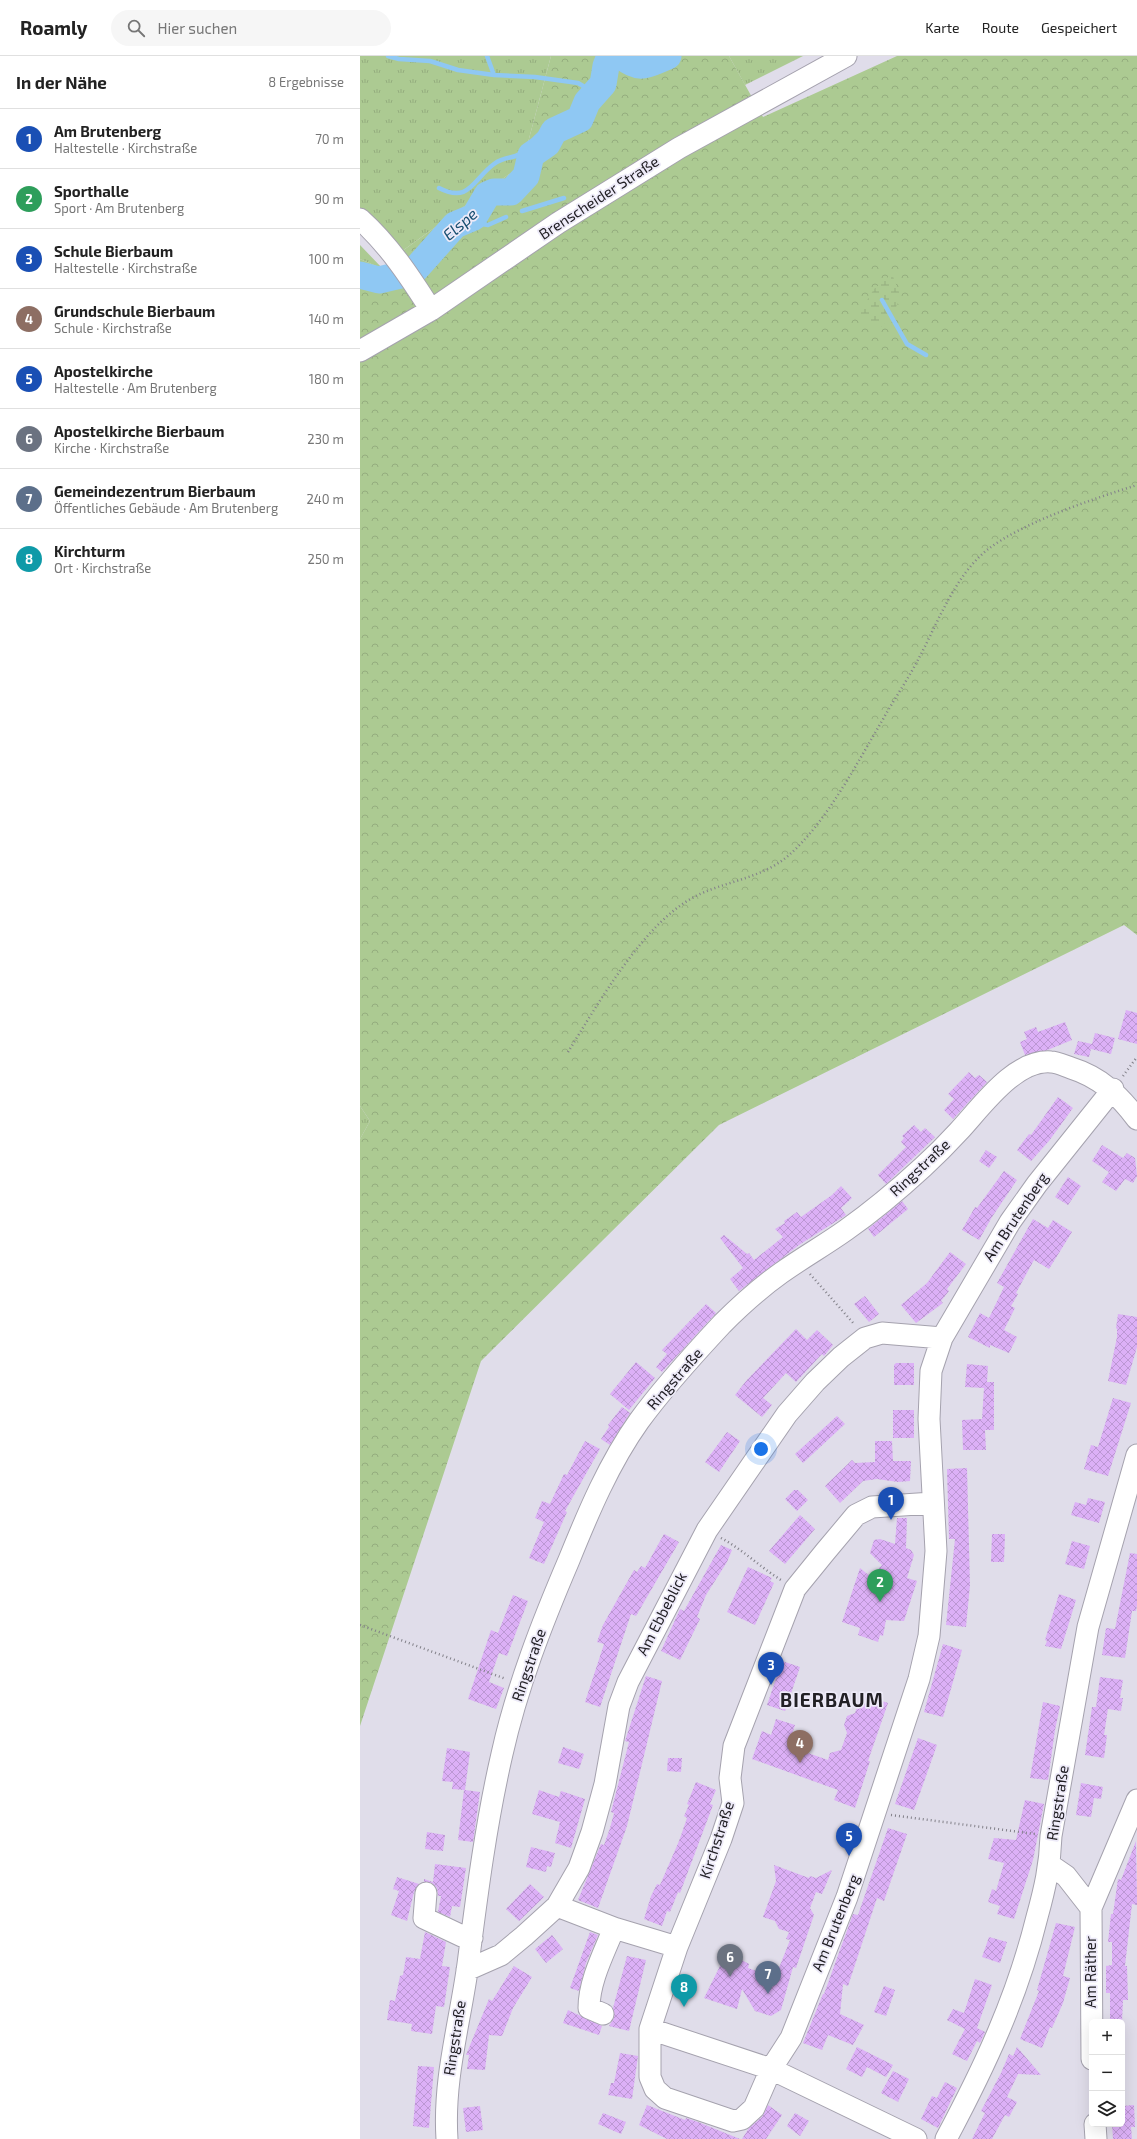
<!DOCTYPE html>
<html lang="de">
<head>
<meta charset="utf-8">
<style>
	body { margin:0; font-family:"Exo 2",sans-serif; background:#f6f6f6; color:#222 }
	.controls { position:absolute; right:12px; bottom:12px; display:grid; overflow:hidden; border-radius:6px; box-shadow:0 4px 16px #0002 }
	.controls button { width:36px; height:36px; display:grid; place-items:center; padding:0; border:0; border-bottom:1px solid #e0e0e0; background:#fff; color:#222; font:20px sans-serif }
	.you { position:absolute; left:401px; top:1393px; width:14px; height:14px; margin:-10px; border:3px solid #fff; border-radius:50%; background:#1a73e8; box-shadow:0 0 0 6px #1a73e833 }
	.badge { display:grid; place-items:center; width:26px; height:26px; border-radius:50%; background:#111827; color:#fff; font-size:13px; font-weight:700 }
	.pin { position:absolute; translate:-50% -33px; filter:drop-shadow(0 1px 2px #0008) }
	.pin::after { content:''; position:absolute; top:21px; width:14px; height:12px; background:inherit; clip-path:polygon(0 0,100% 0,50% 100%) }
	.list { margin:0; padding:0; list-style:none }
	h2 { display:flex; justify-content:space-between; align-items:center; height:52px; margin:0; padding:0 16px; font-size:17px }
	h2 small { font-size:13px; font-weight:400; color:#767676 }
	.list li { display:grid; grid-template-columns:26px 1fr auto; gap:12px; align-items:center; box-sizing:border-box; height:60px; padding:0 16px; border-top:1px solid #e0e0e0 }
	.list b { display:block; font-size:15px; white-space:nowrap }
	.list p { margin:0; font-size:13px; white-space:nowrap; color:#767676 }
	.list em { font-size:13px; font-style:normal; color:#767676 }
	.icon { flex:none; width:22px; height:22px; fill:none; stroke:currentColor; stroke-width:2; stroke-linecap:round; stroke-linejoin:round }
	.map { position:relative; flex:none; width:777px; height:2083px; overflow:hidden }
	header { display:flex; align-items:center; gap:24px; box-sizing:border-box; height:56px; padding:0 20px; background:#fff; border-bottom:1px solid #e0e0e0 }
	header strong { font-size:19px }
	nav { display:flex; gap:22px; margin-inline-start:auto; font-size:14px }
	.search { width:280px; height:36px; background:#f6f6f6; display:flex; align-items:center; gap:10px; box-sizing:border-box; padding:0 14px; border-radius:22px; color:#767676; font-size:15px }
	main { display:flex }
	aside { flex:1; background:#fff }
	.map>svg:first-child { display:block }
	.grass { fill:url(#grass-tufts) }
	.forest { fill:url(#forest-crowns) }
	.wetland { fill:url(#wetland-marsh) }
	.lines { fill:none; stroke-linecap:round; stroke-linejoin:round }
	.stream { stroke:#8fc8f3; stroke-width:4.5 }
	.river { stroke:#8fc8f3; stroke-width:27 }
	.building { fill:url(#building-cross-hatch) }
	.minor-casing { stroke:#a5a2ae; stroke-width:23 }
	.path { stroke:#828089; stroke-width:2.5; stroke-dasharray:1 3; stroke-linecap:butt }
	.minor { stroke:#fff; stroke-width:21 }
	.labels { text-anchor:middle; stroke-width:3.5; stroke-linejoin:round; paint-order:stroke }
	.street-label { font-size:15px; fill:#222025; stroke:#edeaf8 }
	.water-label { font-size:16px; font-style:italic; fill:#184f72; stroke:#edeaf8 }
	.district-label { font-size:19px; font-weight:bold; letter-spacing:1px; fill:#222025; stroke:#edeaf8 }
</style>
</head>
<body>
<header>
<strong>Roamly</strong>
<div class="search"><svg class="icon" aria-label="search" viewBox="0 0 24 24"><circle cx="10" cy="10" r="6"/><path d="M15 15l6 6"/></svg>Hier suchen</div>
<nav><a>Karte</a><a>Route</a><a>Gespeichert</a></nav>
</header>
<main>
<aside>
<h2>In der Nähe<small>8 Ergebnisse</small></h2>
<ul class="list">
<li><span class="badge" style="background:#1a4fb4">1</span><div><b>Am Brutenberg</b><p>Haltestelle · Kirchstraße</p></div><em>70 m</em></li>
<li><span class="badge" style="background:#2e9e5b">2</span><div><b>Sporthalle</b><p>Sport · Am Brutenberg</p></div><em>90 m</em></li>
<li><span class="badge" style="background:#1a4fb4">3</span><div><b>Schule Bierbaum</b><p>Haltestelle · Kirchstraße</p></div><em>100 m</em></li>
<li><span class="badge" style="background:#8d6e63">4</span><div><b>Grundschule Bierbaum</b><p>Schule · Kirchstraße</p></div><em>140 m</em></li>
<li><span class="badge" style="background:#1a4fb4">5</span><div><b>Apostelkirche</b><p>Haltestelle · Am Brutenberg</p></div><em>180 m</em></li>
<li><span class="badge" style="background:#6b7280">6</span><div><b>Apostelkirche Bierbaum</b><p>Kirche · Kirchstraße</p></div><em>230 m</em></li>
<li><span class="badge" style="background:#5c6f8a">7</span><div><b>Gemeindezentrum Bierbaum</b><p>Öffentliches Gebäude · Am Brutenberg</p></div><em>240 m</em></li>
<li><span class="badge" style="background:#0f9aa8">8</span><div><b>Kirchturm</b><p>Ort · Kirchstraße</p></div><em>250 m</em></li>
</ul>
</aside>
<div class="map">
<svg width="777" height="2083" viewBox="0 0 777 2083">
	<defs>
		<pattern id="grass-tufts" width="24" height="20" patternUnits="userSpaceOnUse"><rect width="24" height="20" fill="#acca92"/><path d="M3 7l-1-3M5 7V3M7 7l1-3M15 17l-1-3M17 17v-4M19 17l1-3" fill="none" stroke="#94ad7e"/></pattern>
		<pattern id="forest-crowns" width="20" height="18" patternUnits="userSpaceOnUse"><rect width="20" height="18" fill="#acca92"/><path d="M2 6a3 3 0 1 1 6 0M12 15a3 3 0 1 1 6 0" fill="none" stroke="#94ad7e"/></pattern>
		<pattern id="wetland-marsh" width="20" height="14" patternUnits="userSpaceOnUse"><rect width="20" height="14" fill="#acca92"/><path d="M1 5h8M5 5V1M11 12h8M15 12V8" fill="none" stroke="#94ad7e"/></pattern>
		<pattern id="building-cross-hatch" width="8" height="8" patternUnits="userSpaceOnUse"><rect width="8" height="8" fill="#dcb0f6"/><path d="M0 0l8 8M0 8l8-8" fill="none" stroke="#bc97d3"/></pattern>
	</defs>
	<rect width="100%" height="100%" fill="#e0ddea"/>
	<path class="grass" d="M0,0H191L162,109L38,198L0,157Z
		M369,0H443L385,29Z
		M0,189L23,213L0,203Z
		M0,1050L10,1065L0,1083Z"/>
	<path class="forest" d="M191,0H369L403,61L537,0H777V879L764,869L359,1069L121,1305L0,1670V1083L10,1065L0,1050V203L23,213L38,198L162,109Z"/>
	<path class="wetland" d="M532,218L541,241L532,259L517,275L498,259L514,233Z"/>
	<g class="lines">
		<path class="stream" d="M28,0L39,3L70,5L98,14L134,19L175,21L218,27L235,37
			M127,0L134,19
			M79,132C110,148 113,123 134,108C145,100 152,103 160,98C168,94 173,81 181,77C184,75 190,76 194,75
			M162,155L204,142
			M114,161L116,167L128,169L146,161
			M522,244L547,288L566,299"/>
		<path class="river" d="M262,0C280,16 288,8 308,0
			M0,219L19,224L53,216L95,169L114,161L127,139L134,136H151L166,120L171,99L187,88L194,75L220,63L227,46L243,28L246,10L250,0"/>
	</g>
	<path class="building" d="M766,954L777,957V988L758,983Z
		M705,966L712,984L685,995L665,999L660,986L667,983L664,976L676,971L678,976Z
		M735,977L755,982L751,998L731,993L729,1001L714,998L718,985L732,988Z
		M609,1016L615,1022L619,1019L627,1026L593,1063L584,1054L594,1043L588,1038Z
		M698,1041L713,1052L689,1085L671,1105L657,1094L669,1078L671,1079Z
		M554,1069L561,1076L565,1072L575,1081L526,1128L518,1119L546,1091L541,1086L544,1082L542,1080Z
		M742,1089L763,1102L767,1097L775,1102L777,1120L773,1127L765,1123L756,1135L742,1126L749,1116L732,1105Z
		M626,1094L637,1101L629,1112L619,1105Z
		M644,1115L657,1124L632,1161L619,1184L602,1174L615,1151L617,1152Z
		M708,1121L721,1130L708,1149L695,1141Z
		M481,1130L492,1142L481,1152L486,1159L439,1189L379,1235L370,1223L383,1212L360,1182L364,1179L387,1198L389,1197L394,1204L423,1181L415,1173L425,1167L424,1165L437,1156L441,1161L472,1139Z
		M542,1145L548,1153L514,1181L508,1173Z
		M673,1163L688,1172L693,1164L712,1176L689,1213L674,1204L656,1237L658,1238L651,1250L655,1252L644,1274L657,1281L649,1297L630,1289V1292L608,1281L620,1257L629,1262L644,1231L637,1227Z
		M590,1196L606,1208L587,1233L589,1235L581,1245L583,1247L556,1267L541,1249L567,1227Z
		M505,1240L519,1258L509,1266L494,1248Z
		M346,1248L356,1257L302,1316L296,1311L307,1298L302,1294Z
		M758,1258L777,1261V1291L766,1329L748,1325L757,1281V1273L756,1272Z
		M436,1273L447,1284L457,1274L473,1289L464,1300L462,1298L436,1326L426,1317L403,1342L412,1349L402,1361L375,1339L386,1325Z
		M276,1306L295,1322L269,1354L250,1338Z
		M536,1307H554V1329H534V1309Z
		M607,1308L628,1310L627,1326H634V1374H625L626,1394H603L602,1364L622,1363L624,1332L605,1331Z
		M753,1342L771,1347L748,1420L724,1413L731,1389L738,1391Z
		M262,1351L270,1357L250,1389L241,1383L249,1371L248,1369Z
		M533,1354H554V1382H533Z
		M477,1360L485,1368L443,1407L435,1398Z
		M367,1376L380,1385L359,1416L345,1406Z
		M225,1385L240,1393L205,1455L207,1456L184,1508L169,1502L184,1466L175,1462L182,1445L190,1448L204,1418L207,1419Z
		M515,1385H532L533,1405H551L550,1425L538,1426L517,1423L503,1425L480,1447L465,1430L492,1404L495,1407L515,1406Z
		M607,1412L610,1529L606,1571L586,1569L595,1483H589L587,1413Z
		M434,1434H438L448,1444L437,1455L425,1443Z
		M728,1442L745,1446L739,1467L711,1459L715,1446L726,1449Z
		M440,1459L455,1473L425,1508L409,1495Z
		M537,1462H547L546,1492L551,1494L554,1499L547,1522L557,1525L544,1565L526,1564L523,1580L520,1579L518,1586L498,1579L500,1572L482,1566L500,1512L511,1521L522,1509L510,1497L514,1484L520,1483L535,1488Z
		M304,1478L319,1486L276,1560L271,1558L240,1651L225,1646L244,1588L237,1586L243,1569L274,1514L277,1516L281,1510L285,1512Z
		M632,1478H645L644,1506H631Z
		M712,1485L730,1490L724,1513L705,1508Z
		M361,1489L372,1494L367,1506L346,1539L337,1561L340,1563L320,1604L301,1595L320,1553L324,1555Z
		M770,1497L777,1498V1549L776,1555H772L765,1602L742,1599L746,1572L755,1573Z
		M388,1511L412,1522L410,1525L414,1527L395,1569L367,1556Z
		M699,1538L716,1544L701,1593L685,1590L687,1585L685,1584Z
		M153,1539L168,1545L147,1600L139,1597L129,1626L144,1632L136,1653L108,1643L131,1574L138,1577Z
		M583,1588L602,1594L583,1661L564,1656Z
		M422,1605L440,1611L425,1655L407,1649Z
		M286,1620L302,1625L267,1770L238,1852L218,1844L241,1788L244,1789L250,1772L254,1757L251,1756L269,1686L265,1685Z
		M740,1621L763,1624L760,1642H763L761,1655L748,1653L744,1679H747L744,1702L725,1699L732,1651H736Z
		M502,1638L528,1647L508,1705H510L495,1752L474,1744L478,1734L392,1703L402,1675L411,1679L416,1663L435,1669L428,1690L468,1704L470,1697L481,1694L487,1677L484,1669L487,1660L495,1657Z
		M683,1646L700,1650L695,1674L688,1724L670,1722Z
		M558,1682L577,1689L554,1754L535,1748Z
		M203,1691L224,1698L219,1713L198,1707Z
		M87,1692L110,1696L105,1734L120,1736L113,1786L98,1784L104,1734L92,1733L93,1726L82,1725Z
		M308,1702H322L321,1716L307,1715Z
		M336,1726L356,1734L350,1748L353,1749L320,1837L318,1836L310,1856L307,1855L302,1870L284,1863L291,1840L297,1828L300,1829L319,1785L327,1762L324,1760L329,1749L327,1748Z
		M721,1727L743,1731L741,1743L734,1742L731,1761L716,1759Z
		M179,1734L199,1741L201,1735L225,1743L211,1792L195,1787L200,1766L172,1758Z
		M665,1744L684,1748L673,1804L654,1863L637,1858L640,1850L628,1846L632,1833L636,1835L644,1807L628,1803L634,1782L656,1784Z
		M528,1772L547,1778L524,1845L517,1842L488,1930L483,1928L480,1958L504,1969L493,1989L468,1979L462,1994L443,1987L463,1938H464L493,1858L498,1859Z
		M67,1776L85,1779L83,1795L65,1793Z
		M776,1785L777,1849L772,1848L765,1910H767L768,1944H763L762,1966H750V1937H746V1910L752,1909V1886H748L751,1858H753L758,1823L761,1824Z
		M171,1791L195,1797L191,1811L187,1810L186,1816L166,1811Z
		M75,1808L106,1812L100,1851L92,1850L90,1861L78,1856L81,1840H78L77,1832L72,1827L64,1826V1823L73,1826Z
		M414,1809L449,1822L450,1820L456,1822L472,1814L462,1838L456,1836L450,1852L454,1859L436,1912L433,1911L421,1954L411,1960L395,1955L382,1933L377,1953L344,1942L365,1900L378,1902L389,1908L388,1912L413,1921L414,1916L417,1917L430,1884L426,1883L429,1876L419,1873L415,1865L403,1861L416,1825Z
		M37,1821L59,1828L54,1836L47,1865L31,1859L39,1835L33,1833Z
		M170,1828L184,1841L159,1865L146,1853Z
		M696,1867L715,1871L703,1920L710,1922L703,1947L692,1972L690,1971L682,1992L660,1983L679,1935L677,1934Z
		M65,1876L86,1886L82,1910L90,1911L84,1951L76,1950L72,1978L51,1975L52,1968L27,1964L30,1944L35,1945L40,1920L43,1919L46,1901L60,1903Z
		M230,1876L238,1879L226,1907L219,1935L210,1932Z
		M192,1879L203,1893L186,1907L175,1893Z
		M629,1881L647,1886L640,1907L622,1901Z
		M267,1900L286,1904L269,1975L249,1970L254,1962L253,1952Z
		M154,1910L172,1921L153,1952L142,1980L129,1979L125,2014L107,2013L109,1999H106L129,1943L132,1945Z
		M615,1923L632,1929L617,1972L625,1976L620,1987L617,1985L607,2005L592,1998L605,1973L587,1964L593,1953L604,1957Z
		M524,1930L535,1934L526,1960L514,1956Z
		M208,1954L242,1970L239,1979L203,1967Z
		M497,1991L533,2009L526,2021L507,2011L502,2021L486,2013Z
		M657,1991L681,2019L658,2018L647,2041L657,2046L649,2061L645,2059L632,2083H612L625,2057L621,2055L641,2017L649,1998L653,2000Z
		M260,1997L278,2000L272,2043L248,2039L251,2027H254Z
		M58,2010L74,2011L69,2072L53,2070Z
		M533,2015L549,2023L538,2046L521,2037Z
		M585,2026L597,2032L578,2072L561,2063L572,2040L577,2042Z
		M287,2049L325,2064L326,2062L338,2066L380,2083H307L279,2069Z
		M408,2049L422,2059L406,2083H382L389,2072L402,2061Z
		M774,2049L775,2071H771L772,2083H753L752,2068H762V2050Z
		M120,2050L123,2074L106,2076L103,2052Z
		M243,2057L266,2066L261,2078L238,2068Z
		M435,2057L449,2065L440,2080L427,2070Z"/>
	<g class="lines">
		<g class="minor-casing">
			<path id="minor" d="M0,163C29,189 50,221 71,254
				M0,295L71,254L198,167L319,92L486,0
				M573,1447L512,1451L496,1459L465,1496L435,1533L374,1690L370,1722L373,1747L361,1783L317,1891L290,1973V2021L295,2033L305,2042L373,2065L382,2063L394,2052L411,2013L431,1982L487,1841L559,1623L569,1580L576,1495L569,1363L571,1315L582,1282L650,1166L677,1128L753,1033
				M690,1809L706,1820L731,1852
				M66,1837L64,1862L102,1880L112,1882
				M197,1850L254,1872L317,1891
				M107,1914L141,1899L164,1880L197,1850L219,1812L232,1776L245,1728L259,1650L268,1626L347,1474L427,1358L455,1326L481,1301L505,1282L522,1277L582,1282
				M243,1958L229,1952C229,1925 244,1897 254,1872
				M290,1973L411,2013L556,2083
				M732,2003L731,1852L777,1744
				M735,2068L736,2083
				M87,2083C83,2023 100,1967 108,1908C117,1838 126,1767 142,1698C157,1631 182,1567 209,1504C228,1457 249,1407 279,1365C303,1332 334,1298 362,1268C380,1250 400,1232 421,1217C442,1202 465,1189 486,1174C513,1155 538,1134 563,1111C575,1100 587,1088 598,1076C620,1053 654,1003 691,1006C697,1006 705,1010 711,1012C740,1021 759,1039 777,1063
				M586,2083C625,2010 657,1942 677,1861C685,1832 690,1810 691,1780L728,1571L777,1399"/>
		</g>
		<path class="path" d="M208,996C238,948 283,868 334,841C364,825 402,823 429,799C466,767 497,707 522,665C534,643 549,622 560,600C579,564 595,520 627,494C663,466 733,443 777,429
			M763,1020L777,1001
			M450,1218L494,1268
			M361,1482C382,1493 400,1511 421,1524
			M0,1569L146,1623
			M531,1759L675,1778"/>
		<use href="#minor" class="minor"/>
	</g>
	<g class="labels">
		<g class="street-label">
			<text transform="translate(239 142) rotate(-33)" y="5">Brenscheider Straße</text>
			<text transform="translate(560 1112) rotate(-43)" y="5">Ringstraße</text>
			<text transform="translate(656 1161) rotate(-56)" y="5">Am Brutenberg</text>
			<text transform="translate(315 1323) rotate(-49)" y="5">Ringstraße</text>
			<text transform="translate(302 1558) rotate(-63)" y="5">Am Ebbeblick</text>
			<text transform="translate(169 1609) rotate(-71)" y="5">Ringstraße</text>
			<text transform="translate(698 1747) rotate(-81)" y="5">Ringstraße</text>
			<text transform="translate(357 1784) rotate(-72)" y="5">Kirchstraße</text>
			<text transform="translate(476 1867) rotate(-68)" y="5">Am Brutenberg</text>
			<text transform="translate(731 1916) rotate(-90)" y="5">Am Räther</text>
			<text transform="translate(95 1982) rotate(-81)" y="5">Ringstraße</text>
		</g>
		<g class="water-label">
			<text transform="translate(100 168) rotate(-41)" y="6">Elspe</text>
		</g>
		<g class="district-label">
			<text x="472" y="1651">BIERBAUM</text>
		</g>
	</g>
</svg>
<div class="controls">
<button>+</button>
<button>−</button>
<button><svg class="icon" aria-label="layers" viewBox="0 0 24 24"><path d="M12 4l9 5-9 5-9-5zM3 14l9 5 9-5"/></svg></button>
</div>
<div class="you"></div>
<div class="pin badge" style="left:531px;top:1464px;background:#1a4fb4">1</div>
<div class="pin badge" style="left:520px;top:1546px;background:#2e9e5b">2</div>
<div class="pin badge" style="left:411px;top:1629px;background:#1a4fb4">3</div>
<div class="pin badge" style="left:440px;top:1707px;background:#8d6e63">4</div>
<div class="pin badge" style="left:489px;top:1800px;background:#1a4fb4">5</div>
<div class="pin badge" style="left:370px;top:1921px;background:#6b7280">6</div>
<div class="pin badge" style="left:408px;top:1938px;background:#5c6f8a">7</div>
<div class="pin badge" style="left:324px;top:1951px;background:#0f9aa8">8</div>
</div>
</main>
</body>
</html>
